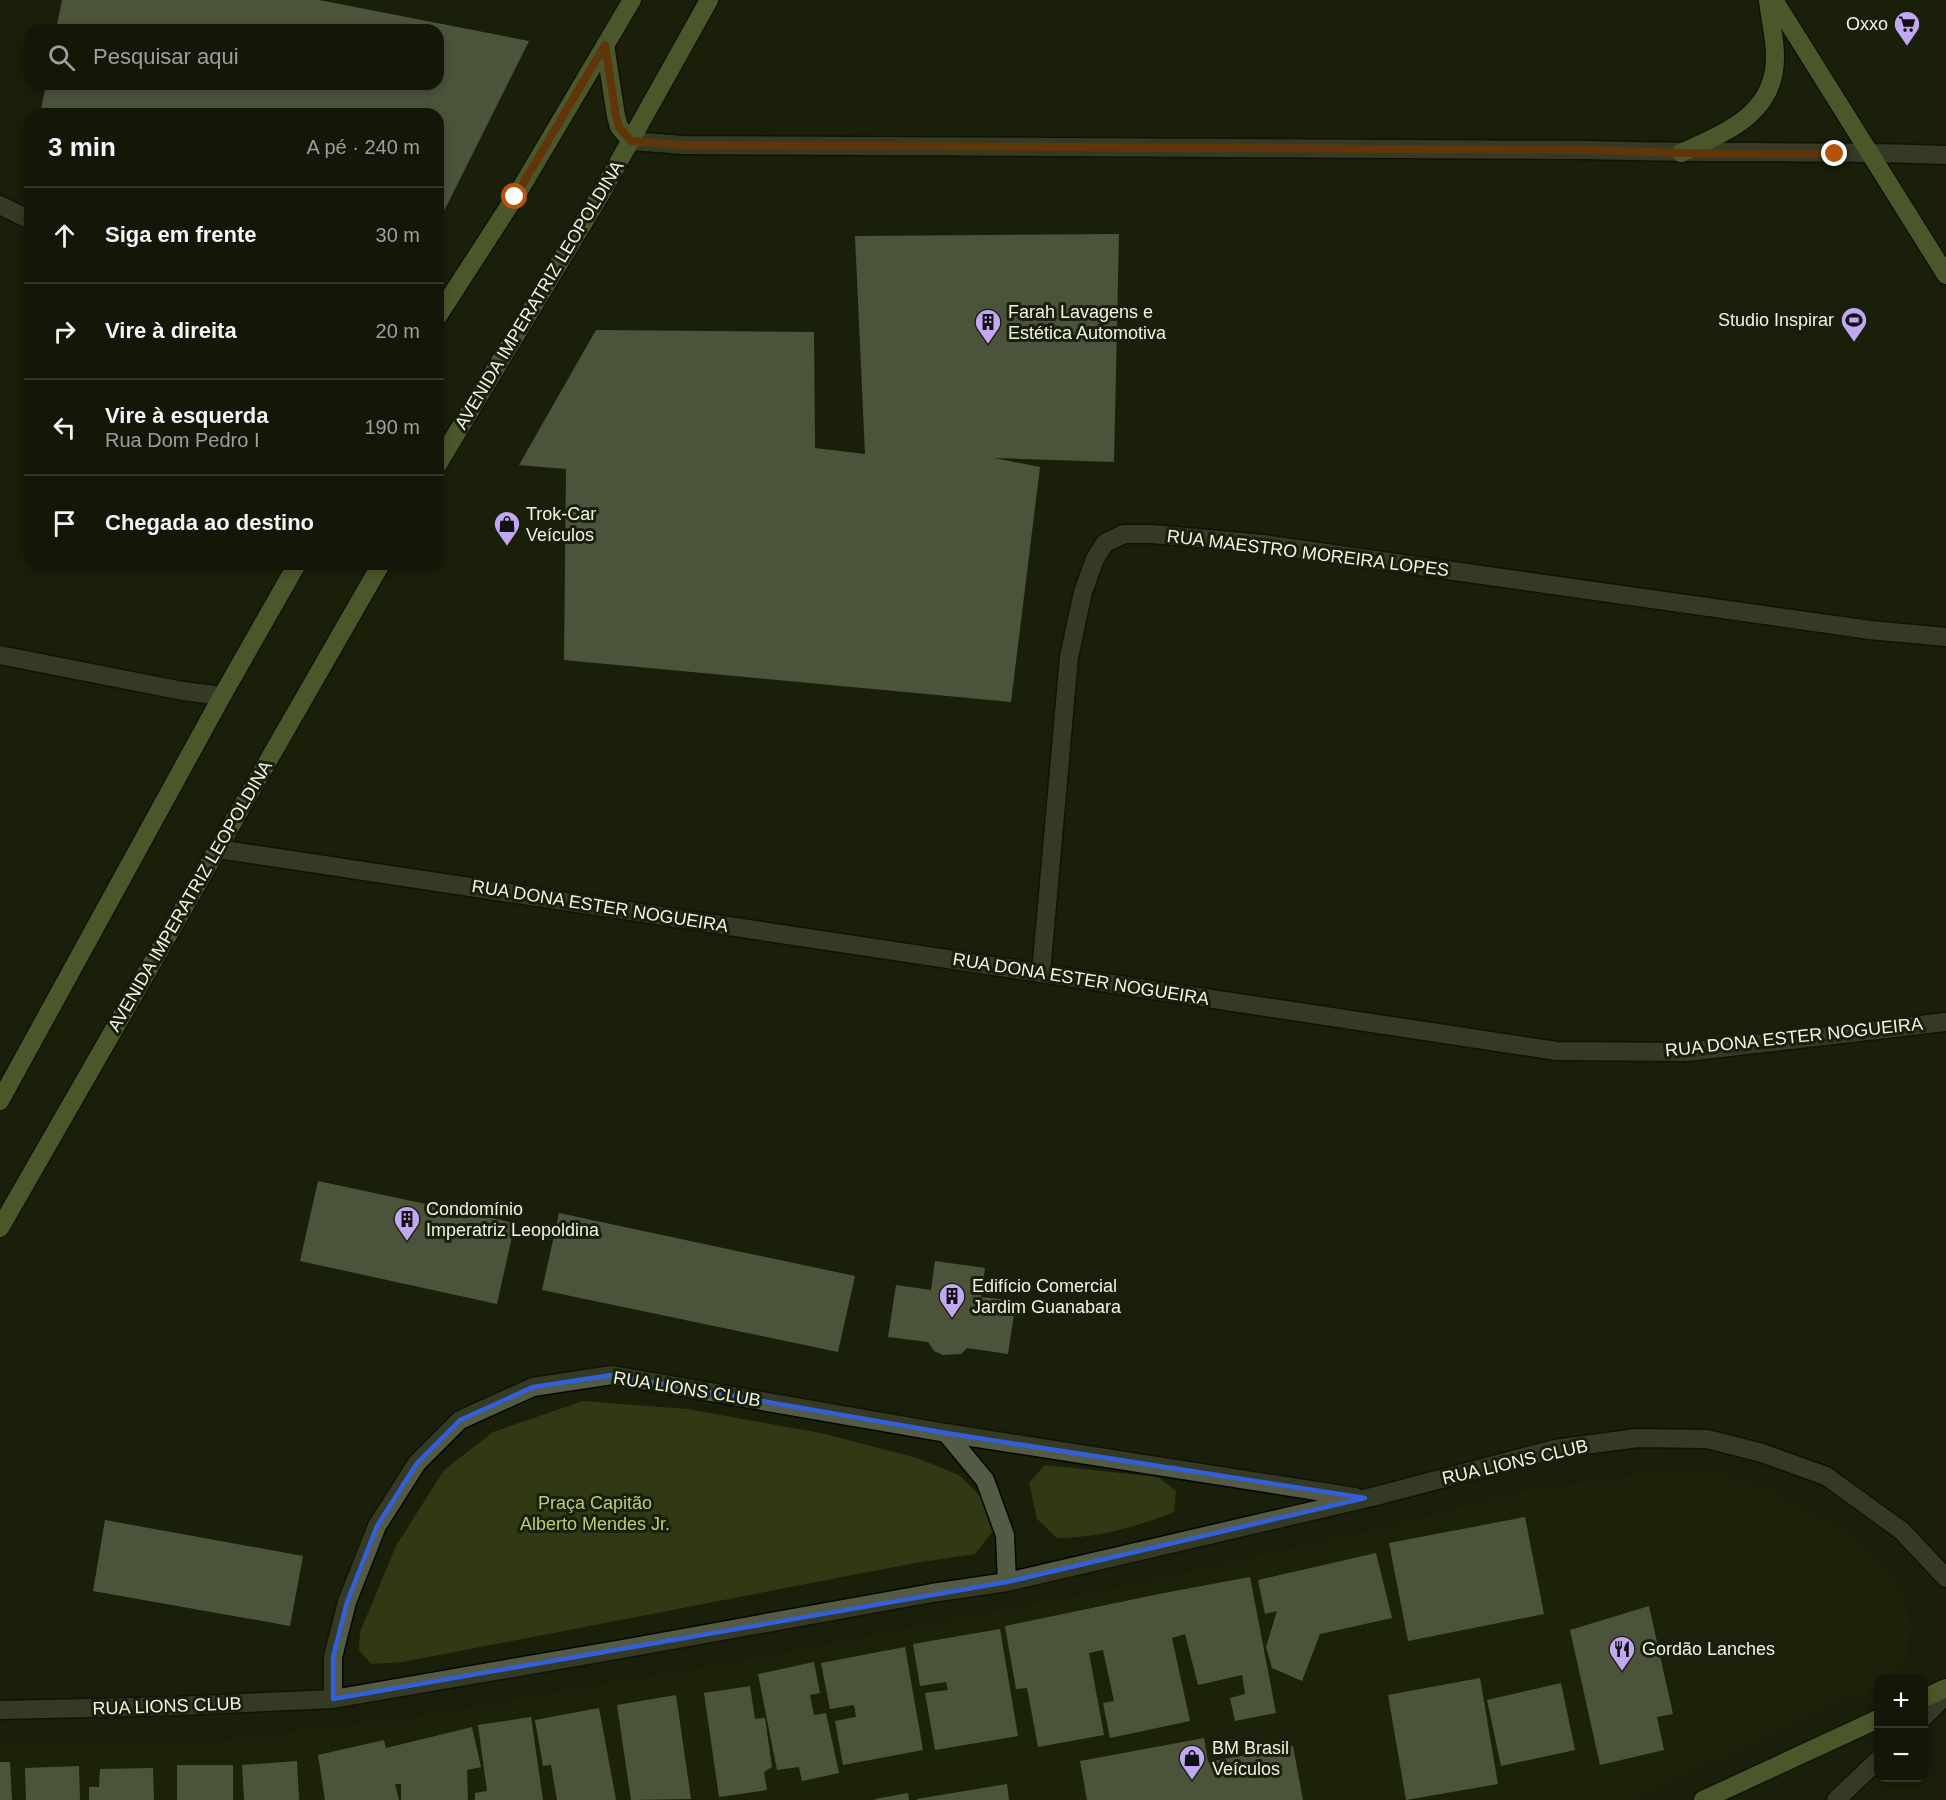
<!DOCTYPE html>
<html lang="pt">
<head>
<meta charset="utf-8">
<style>
	body { margin:0; font-family:Arial,sans-serif; background:#212416; color:#f1f3f6 }
	.controls { position:absolute; right:18px; bottom:18px; display:grid; overflow:hidden; border-radius:12px; box-shadow:0 3px 9px #0003 }
	.controls button { width:54px; height:54px; display:grid; place-items:center; padding:0; border:0; border-bottom:2px solid #333629; background:#141708; color:#f1f3f6; font:30px sans-serif }
	.stop { position:absolute; width:18px; height:18px; margin:-14px; border:4px solid #b45309; border-radius:50%; background:#fff }
	.stop.end { background:#b45309; border-color:#fff; box-shadow:0 2px 6px #0008 }
	.list { margin:0; padding:0; list-style:none }
	h2 { display:flex; justify-content:space-between; align-items:center; height:78px; margin:0; padding:0 24px; font-size:26px }
	h2 small { font-size:20px; font-weight:400; color:#9d9f9c }
	.list li { display:grid; grid-template-columns:39px 1fr auto; gap:18px; align-items:center; box-sizing:border-box; height:96px; padding:0 24px; border-top:2px solid #333629 }
	.list b { display:block; font-size:22px; white-space:nowrap }
	.list p { margin:0; font-size:20px; white-space:nowrap; color:#9d9f9c }
	.list em { font-size:20px; font-style:normal; color:#9d9f9c }
	.icon { flex:none; width:33px; height:33px; fill:none; stroke:currentColor; stroke-width:2; stroke-linecap:round; stroke-linejoin:round }
	.map { position:relative; flex:none; width:1946px; height:1800px; overflow:hidden }
	.search { position:absolute; background:#141708; box-shadow:0 3px 9px #0003; left:24px; top:24px; width:420px; height:66px; display:flex; align-items:center; gap:15px; box-sizing:border-box; padding:0 21px; border-radius:18px; color:#9d9f9c; font-size:22px }
	.panel { position:absolute; background:#141708; box-shadow:0 3px 9px #0003; left:24px; top:108px; width:420px; height:462px; border-radius:18px }
	.map>svg:first-child { display:block }
	.built { fill:#21270b }
	.green { fill:#303913 }
	.building { fill:#8b9279 }
	.lines { fill:none; stroke-linecap:round; stroke-linejoin:round }
	.minor-casing { stroke:#050800; stroke-width:21 }
	.major-casing { stroke:#050800; stroke-width:21 }
	.minor { stroke:#545b44; stroke-width:18 }
	.major { stroke:#899a56; stroke-width:18 }
	.route { stroke:#b45309; stroke-width:8 }
	.marked { fill:none; stroke:#325fda; stroke-width:4.5; stroke-linejoin:round }
	.labels { text-anchor:middle; stroke-width:6; stroke-linejoin:round; paint-order:stroke }
	.poi-label { font-size:18px; fill:#f0f4e7; stroke:#1a1f0a; text-anchor:start }
	.street-label { font-size:18px; fill:#f0f4e7; stroke:#1a1f0a }
	.park-label { font-size:18px; fill:#b8cf71; stroke:#1a1f0a }
</style>
</head>
<body>
<div class="map">
<svg width="1946" height="1800" viewBox="0 0 1946 1800">
	<rect width="100%" height="100%" fill="#1a1f0a"/>
	<path class="built" d="M1658,1472L1719,1473L1767,1488L1861,1540L1893,1577L1906,1604L1911,1628L1906,1656L1891,1677L1878,1678V1684L1632,1800H0V1746H180L414,1717L750,1659L1127,1586L1385,1527L1519,1492Z"/>
	<path class="green" d="M583,1401L687,1409L821,1433L917,1458L959,1475L982,1498L992,1532L975,1554L915,1563L403,1662L371,1664L359,1650L360,1632L396,1546L444,1470L493,1432Z
		M1045,1465L1158,1477L1176,1491L1174,1512C1136,1527 1097,1538 1057,1538L1037,1519L1029,1483Z"/>
	<path class="building" d="M62,0H319L529,41L438,223V114H40L46,84H438V30H56Z
		M1119,234L1114,462L994,458L1040,467L1011,702L564,660L566,469L519,465L596,330L814,332L815,448L865,454L855,236Z
		M318,1181L515,1223L497,1304L300,1261Z
		M559,1213L855,1276L838,1352L542,1290Z
		M935,1261L985,1268L981,1297L1016,1301L1008,1354L967,1348L961,1354L943,1355L934,1351L928,1342L888,1337L896,1285L931,1290Z
		M1525,1517L1544,1614L1408,1641L1389,1543Z
		M105,1520L303,1556L290,1626L93,1591Z
		M1376,1553L1392,1618L1320,1634L1302,1681L1272,1668L1266,1647L1277,1611L1265,1614L1258,1580Z
		M1250,1577L1276,1713L1235,1721L1230,1698L1245,1694L1242,1675L1198,1685L1185,1634L1172,1638L1190,1721L1110,1738L1103,1703L1114,1701L1103,1650L1089,1653L1104,1735L1038,1747L1027,1688L1016,1689L1005,1626L1164,1593Z
		M1649,1606L1673,1714L1657,1717L1664,1750L1600,1765L1570,1630Z
		M1000,1629L1018,1736L935,1750L925,1693L948,1690L946,1682L920,1686L913,1644Z
		M905,1647L923,1750L843,1765L835,1721L856,1717L854,1705L830,1709L821,1663Z
		M814,1662L820,1693L810,1695L814,1715L826,1713L839,1773L802,1781L799,1767L777,1770L758,1674Z
		M1480,1678L1498,1784L1406,1800L1388,1695Z
		M1561,1683L1575,1750L1501,1766L1487,1700Z
		M750,1686L755,1719L765,1718L772,1767L764,1772L767,1790L719,1797L704,1693Z
		M676,1695L691,1799L631,1800L617,1705Z
		M599,1708L616,1800H557L551,1765L543,1766L535,1720Z
		M531,1717L543,1800H475V1793L487,1791L478,1725Z
		M472,1727L481,1767L467,1770L468,1800H401V1784H395L399,1800H325L318,1755L384,1740L386,1748Z
		M1204,1738L1208,1762L1293,1746L1303,1800H1087L1080,1761Z
		M297,1761L299,1800H244L242,1765Z
		M0,1762H10L12,1800H0Z
		M177,1765H233V1800H177Z
		M79,1766L80,1800H26L25,1768Z
		M153,1768L154,1800H89V1787H99L100,1769Z
		M1007,1784L1009,1800H917V1799Z
		M908,1793L909,1800H875V1799Z"/>
	<g class="lines">
		<g class="minor-casing">
			<path id="minor" d="M631,141L684,145L1590,150C1708,154 1827,150 1946,155
				M0,205L30,220
				M0,655L183,691L222,696
				M218,849L1557,1051L1687,1052L1946,1022
				M1041,973L1069,657L1083,592L1095,559L1105,543L1124,534H1152L1263,544L1870,630L1946,637
				M946,1433L1355,1497
				M333,1699V1657L347,1602L377,1526L417,1463L460,1420L533,1387L612,1375L946,1433L985,1480L1005,1535L1007,1582
				M0,1710L177,1706L333,1699L628,1648L932,1593L1007,1582L1372,1497L1555,1449L1637,1438L1707,1439L1762,1453L1826,1476L1902,1531L1946,1578
				M1924,1717L1946,1695
				M1836,1800L1878,1760"/>
		</g>
		<g class="major-casing">
			<path id="major" d="M1774,0L1946,275
				M605,45L616,116L619,127L631,141
				M1681,153C1726,132 1776,114 1775,56C1775,38 1770,18 1768,0
				M438,316L522,186L632,0
				M438,464L599,197L709,0
				M0,1101L222,696L297,564
				M0,1228L381,564
				M1924,1698L1946,1688
				M1703,1800L1878,1719"/>
		</g>
		<use href="#minor" class="minor"/>
		<use href="#major" class="major"/>
	</g>
	<g class="lines">
		<path class="route" d="M515,197L605,45L616,116L619,127L631,141L684,145L1590,150L1682,153L1835,154"/>
	</g>
	<path d="M0 0H1946V1800H0ZM612,1375L946,1433L1365,1498L1007,1582L333,1699V1657L347,1602L377,1526L417,1463L460,1420L533,1387Z" fill="#1a1f0a" fill-opacity=".55" fill-rule="evenodd"/>
	<path class="marked" d="M612,1375L946,1433L1365,1498L1007,1582L333,1699V1657L347,1602L377,1526L417,1463L460,1420L533,1387Z"/>
	<defs>
		<g id="supermarket-pin" transform="scale(1.35)"><path d="M0 17L-7.5 6A9.5 9.5 0 1 1 7.5 6Z" fill="#c2a7f2" stroke="#1a1f0a"/><path d="M-6-5.5h2.5l.6 2H6L4.5 2H-2.5L-4.4-4H-6ZM-1.5 3.2a1.3 1.3 0 1 0 .1 0ZM3 3.2a1.3 1.3 0 1 0 .1 0Z" fill="#111"/></g>
		<g id="stadium-pin" transform="scale(1.35)"><path d="M0 17L-7.5 6A9.5 9.5 0 1 1 7.5 6Z" fill="#c2a7f2" stroke="#1a1f0a"/><path d="M0-5a6.5 5 0 1 0 0 10a6.5 5 0 1 0 0-10ZM-3.5-1.8h7v3.6h-7Z" fill="#111"/></g>
		<g id="building-pin" transform="scale(1.35)"><path d="M0 17L-7.5 6A9.5 9.5 0 1 1 7.5 6Z" fill="#c2a7f2" stroke="#1a1f0a"/><path d="M-4-6H4V6H1V3H-1V6H-4ZM-2.5-4.3h1.7v1.8h-1.7ZM.8-4.3h1.7v1.8H.8ZM-2.5-1h1.7V.8h-1.7ZM.8-1h1.7V.8H.8Z" fill="#111"/></g>
		<g id="shop-pin" transform="scale(1.35)"><path d="M0 17L-7.5 6A9.5 9.5 0 1 1 7.5 6Z" fill="#c2a7f2" stroke="#1a1f0a"/><path d="M-5-2.5h2.3a2.7 3.5 0 0 1 5.4 0H5L5.5 6h-11ZM-1.5-2.5h3a1.5 2.3 0 0 0-3 0Z" fill="#111"/></g>
		<g id="restaurant-pin" transform="scale(1.35)"><path d="M0 17L-7.5 6A9.5 9.5 0 1 1 7.5 6Z" fill="#c2a7f2" stroke="#1a1f0a"/><path d="M-5-6h1v4h1v-4h1v4h1v-4h1v5L-1.5 .5V6h-2V.5L-5-1ZM5-6V6H3V1.5H1.5Q1.5-4 5-6Z" fill="#111"/></g>
	</defs>
	<g fill-rule="evenodd">
		<use href="#supermarket-pin" x="1907" y="24"/>
		<use href="#stadium-pin" x="1854" y="320"/>
		<use href="#building-pin" x="988" y="322"/>
		<use href="#shop-pin" x="507" y="524"/>
		<use href="#building-pin" x="407" y="1219"/>
		<use href="#building-pin" x="952" y="1296"/>
		<use href="#restaurant-pin" x="1622" y="1649"/>
		<use href="#shop-pin" x="1192" y="1758"/>
	</g>
	<g class="labels">
		<g class="poi-label">
			<text x="1888" y="30" text-anchor="end">Oxxo</text>
			<text x="1008" y="318">Farah Lavagens e<tspan x="1008" dy="21">Estética Automotiva</tspan></text>
			<text x="1834" y="326" text-anchor="end">Studio Inspirar</text>
			<text x="526" y="520">Trok-Car<tspan x="526" dy="21">Veículos</tspan></text>
			<text x="426" y="1215">Condomínio<tspan x="426" dy="21">Imperatriz Leopoldina</tspan></text>
			<text x="972" y="1292">Edifício Comercial<tspan x="972" dy="21">Jardim Guanabara</tspan></text>
			<text x="1642" y="1655">Gordão Lanches</text>
			<text x="1212" y="1754">BM Brasil<tspan x="1212" dy="21">Veículos</tspan></text>
		</g>
		<g class="street-label">
			<text transform="translate(539 295) rotate(-59)" y="6">AVENIDA IMPERATRIZ LEOPOLDINA</text>
			<text transform="translate(1308 553) rotate(7)" y="6">RUA MAESTRO MOREIRA LOPES</text>
			<text transform="translate(190 896) rotate(-60)" y="6">AVENIDA IMPERATRIZ LEOPOLDINA</text>
			<text transform="translate(600 906) rotate(9)" y="6">RUA DONA ESTER NOGUEIRA</text>
			<text transform="translate(1081 979) rotate(9)" y="6">RUA DONA ESTER NOGUEIRA</text>
			<text transform="translate(1794 1037) rotate(-6)" y="6">RUA DONA ESTER NOGUEIRA</text>
			<text transform="translate(687 1389) rotate(9)" y="6">RUA LIONS CLUB</text>
			<text transform="translate(1515 1462) rotate(-13)" y="6">RUA LIONS CLUB</text>
			<text transform="translate(167 1706) rotate(-2)" y="6">RUA LIONS CLUB</text>
		</g>
		<g class="park-label">
			<text x="595" y="1509">Praça Capitão<tspan x="595" dy="21">Alberto Mendes Jr.</tspan></text>
		</g>
	</g>
</svg>
<div class="controls">
<button>+</button>
<button>−</button>
</div>
<div class="stop" style="left:515px;top:197px"></div>
<div class="stop end" style="left:1835px;top:154px"></div>
<div class="search"><svg class="icon" aria-label="search" viewBox="0 0 24 24"><circle cx="10" cy="10" r="6"/><path d="M15 15l6 6"/></svg>Pesquisar aqui</div>
<section class="panel">
<h2>3 min<small>A pé · 240 m</small></h2>
<ul class="list">
<li><svg class="icon" aria-label="ahead" viewBox="0 0 24 24"><path d="M12 20V5M6 11l6-6 6 6"/></svg><div><b>Siga em frente</b></div><em>30 m</em></li>
<li><svg class="icon" aria-label="right" viewBox="0 0 24 24"><path d="M7 20v-9h11M14 6l5 5-5 5"/></svg><div><b>Vire à direita</b></div><em>20 m</em></li>
<li><svg class="icon" aria-label="left" viewBox="0 0 24 24"><path d="M17 20v-9H6M10 6l-5 5 5 5"/></svg><div><b>Vire à esquerda</b><p>Rua Dom Pedro I</p></div><em>190 m</em></li>
<li><svg class="icon" aria-label="arrive" viewBox="0 0 24 24"><path d="M6 21V4h12l-3 4 3 4H6"/></svg><div><b>Chegada ao destino</b></div></li>
</ul>
</section>
</div>
</body>
</html>
